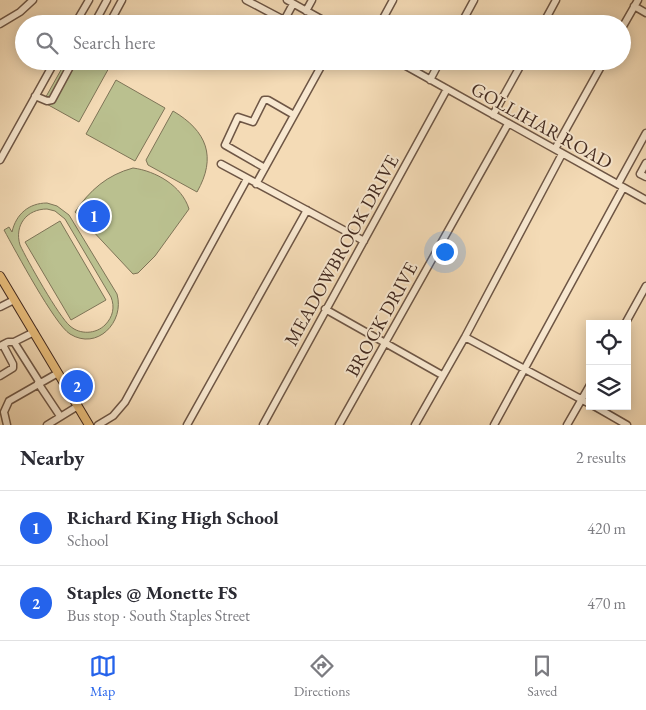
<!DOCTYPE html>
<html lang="en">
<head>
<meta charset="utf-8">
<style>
	body { margin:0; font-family:"EB Garamond",serif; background:#f7f7f7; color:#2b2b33 }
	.controls { position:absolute; right:15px; bottom:15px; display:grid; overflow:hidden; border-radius:0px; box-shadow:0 2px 12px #0003 }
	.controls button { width:45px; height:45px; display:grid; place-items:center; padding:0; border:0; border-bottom:1px solid #e1e1e2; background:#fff; color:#2b2b33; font:25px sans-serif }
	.you { position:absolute; left:444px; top:251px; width:18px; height:18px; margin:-12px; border:4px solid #fff; border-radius:50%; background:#1a73e8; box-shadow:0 0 0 8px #1a73e833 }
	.badge { display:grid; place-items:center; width:32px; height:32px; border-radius:50%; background:#2563eb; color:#fff; font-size:16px; font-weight:700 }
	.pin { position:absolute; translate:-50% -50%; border:2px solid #fff; box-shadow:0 1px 5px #0006 }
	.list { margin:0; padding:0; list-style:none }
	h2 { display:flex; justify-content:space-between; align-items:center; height:65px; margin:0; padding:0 20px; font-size:21px }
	h2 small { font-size:16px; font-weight:400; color:#7c7c81 }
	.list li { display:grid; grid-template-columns:32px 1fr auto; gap:15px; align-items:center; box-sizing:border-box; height:75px; padding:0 20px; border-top:1px solid #e1e1e2 }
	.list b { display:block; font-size:19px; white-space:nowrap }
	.list p { margin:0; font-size:16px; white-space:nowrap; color:#7c7c81 }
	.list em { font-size:16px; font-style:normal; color:#7c7c81 }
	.icon { flex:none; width:28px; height:28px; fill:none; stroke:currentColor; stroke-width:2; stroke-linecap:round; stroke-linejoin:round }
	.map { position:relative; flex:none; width:646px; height:425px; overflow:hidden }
	.search { position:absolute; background:#fff; box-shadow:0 2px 12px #0003; left:15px; right:15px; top:15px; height:55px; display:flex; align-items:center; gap:12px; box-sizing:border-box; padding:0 18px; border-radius:28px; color:#7c7c81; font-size:19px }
	.sheet { height:215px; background:#fff }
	nav { display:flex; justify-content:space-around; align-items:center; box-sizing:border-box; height:70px; border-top:1px solid #e1e1e2; background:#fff; font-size:14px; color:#7c7c81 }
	nav a { display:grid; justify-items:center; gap:2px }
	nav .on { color:#2563eb }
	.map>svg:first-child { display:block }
	.green { fill:#bac08f; stroke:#7e7457; fill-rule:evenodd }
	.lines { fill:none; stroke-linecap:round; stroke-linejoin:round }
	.minor-casing { stroke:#6e5645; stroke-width:9 }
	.major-casing { stroke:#42291f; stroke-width:10 }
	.minor { stroke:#f8e8d0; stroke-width:6 }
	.major { stroke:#eabe7b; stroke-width:8 }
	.labels { text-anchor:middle; stroke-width:4; stroke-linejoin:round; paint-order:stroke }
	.street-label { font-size:19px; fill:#42291f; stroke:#f8e8d0 }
</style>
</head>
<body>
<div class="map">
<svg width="646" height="425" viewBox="0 0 646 425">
	<rect width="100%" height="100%" fill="#f4dbb6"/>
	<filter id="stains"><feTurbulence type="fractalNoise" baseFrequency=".004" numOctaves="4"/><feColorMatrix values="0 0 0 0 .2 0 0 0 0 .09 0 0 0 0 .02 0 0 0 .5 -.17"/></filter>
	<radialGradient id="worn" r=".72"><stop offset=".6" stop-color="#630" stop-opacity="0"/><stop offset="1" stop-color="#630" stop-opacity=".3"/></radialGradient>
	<path class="green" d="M66,61H102L110,66L79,122L43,102Z
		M116,80L165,108L135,161L86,134Z
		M173,111C207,131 217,157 197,192L148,165L146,160Z
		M133,168C156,171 182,186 189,209L155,256L138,273L133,274L75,212C90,190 107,175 133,168Z
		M47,203L57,206L69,215L117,294C125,322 97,351 70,334C55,325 15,250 4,230L9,227L12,232C16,214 29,203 47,203ZM47,209L55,211L65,219L111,297C115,307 113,317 105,325C96,334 80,335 70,326C59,317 27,260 20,245C14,225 27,209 47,209Z
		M60,221L106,300L71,320L25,242Z"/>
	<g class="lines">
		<g class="minor-casing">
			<path id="minor" d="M246,0L282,19L286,17L293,4
				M287,0L330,24
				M634,6L646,13
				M306,11L312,0
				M0,24L20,12L33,0
				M75,24L89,0
				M94,24L107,0
				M109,24L122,0
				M310,24L315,16
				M380,24L393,0
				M461,24L474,0
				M543,24L556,0
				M622,28L638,0
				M397,61L646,200
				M430,80L440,61
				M35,96L47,101L52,100L73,61
				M493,115L523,61
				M555,149L604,61
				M0,160L55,61
				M646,163L640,174L646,177
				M221,164L364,241
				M265,168L225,145L238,117L253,122L264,100H268L294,115
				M256,184L324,61
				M618,184L646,133
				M0,307L14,300
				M325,309L442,375
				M625,324L646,286
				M465,337L590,404
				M14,342L34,332
				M0,346L8,342H14L40,383
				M0,376L13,368V364L3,345
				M38,383L60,416
				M594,406L627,425
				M7,425L4,412L9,401L58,373
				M47,425L78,406
				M98,425L113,416L125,402L247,179
				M187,425L307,210
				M263,425L447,89
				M339,425L508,124
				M415,425L465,337L562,154
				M494,425L623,188
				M567,425L590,385"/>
		</g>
		<g class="major-casing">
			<path id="major" d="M0,276L89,425"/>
		</g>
		<use href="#minor" class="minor"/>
		<use href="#major" class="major"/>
	</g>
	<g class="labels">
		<g class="street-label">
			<text transform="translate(542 125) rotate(29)" y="7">GOLLIHAR ROAD</text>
			<text transform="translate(341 250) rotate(-61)" y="7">MEADOWBROOK DRIVE</text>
			<text transform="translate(381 319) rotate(-61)" y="7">BROCK DRIVE</text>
		</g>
	</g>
	<rect width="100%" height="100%" filter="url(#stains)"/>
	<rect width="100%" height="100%" fill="url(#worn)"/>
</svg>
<div class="controls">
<button><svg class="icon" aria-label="locate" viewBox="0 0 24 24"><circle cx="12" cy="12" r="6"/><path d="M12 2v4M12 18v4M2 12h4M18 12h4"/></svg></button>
<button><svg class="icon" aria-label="layers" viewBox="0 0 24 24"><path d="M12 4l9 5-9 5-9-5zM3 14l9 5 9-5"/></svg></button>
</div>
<div class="you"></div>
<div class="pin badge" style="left:94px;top:216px">1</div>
<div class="pin badge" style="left:77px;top:386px">2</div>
<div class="search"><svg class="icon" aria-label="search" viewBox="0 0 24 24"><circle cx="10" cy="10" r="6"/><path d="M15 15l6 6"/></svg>Search here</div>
</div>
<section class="sheet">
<h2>Nearby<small>2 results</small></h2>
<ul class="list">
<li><span class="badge">1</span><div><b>Richard King High School</b><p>School</p></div><em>420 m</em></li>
<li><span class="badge">2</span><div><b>Staples @ Monette FS</b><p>Bus stop · South Staples Street</p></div><em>470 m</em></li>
</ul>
</section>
<nav>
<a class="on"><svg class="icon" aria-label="map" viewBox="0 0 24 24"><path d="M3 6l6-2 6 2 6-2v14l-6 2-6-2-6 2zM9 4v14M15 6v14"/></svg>Map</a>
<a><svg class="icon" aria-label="directions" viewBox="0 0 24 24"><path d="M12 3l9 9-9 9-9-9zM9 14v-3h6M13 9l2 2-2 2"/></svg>Directions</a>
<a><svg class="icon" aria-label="saved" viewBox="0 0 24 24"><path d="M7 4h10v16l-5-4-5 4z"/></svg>Saved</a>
</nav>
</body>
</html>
